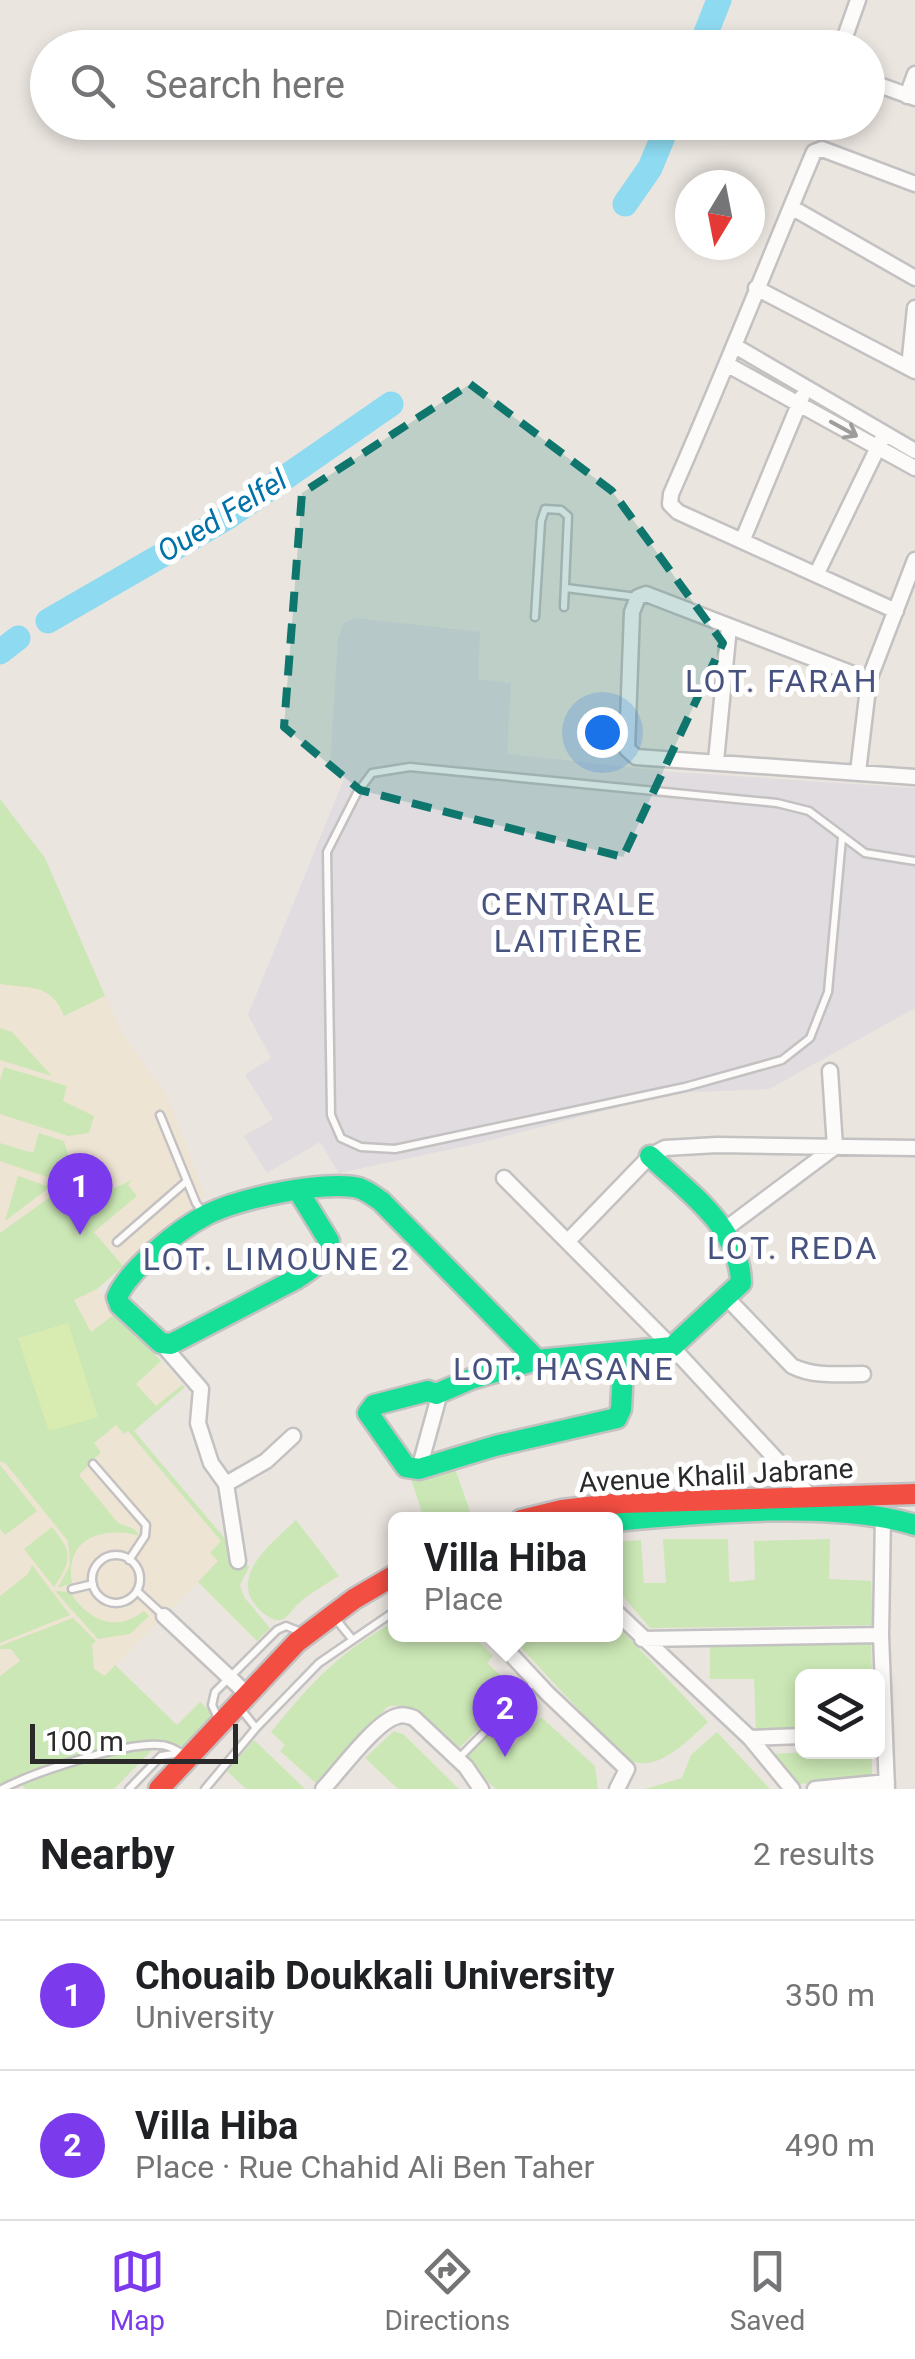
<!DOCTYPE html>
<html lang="en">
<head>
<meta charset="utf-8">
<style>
	body { margin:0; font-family:Roboto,sans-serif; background:#f2f2f2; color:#202124 }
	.controls { position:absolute; right:30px; bottom:30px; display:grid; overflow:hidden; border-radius:15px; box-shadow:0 5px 15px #0003 }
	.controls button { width:90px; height:90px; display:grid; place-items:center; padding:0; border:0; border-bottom:2px solid #e0e0e0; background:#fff; color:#202124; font:50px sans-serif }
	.compass { position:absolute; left:675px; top:170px; width:90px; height:90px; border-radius:50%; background:#fff; box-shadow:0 5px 15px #0003; rotate:190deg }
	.scale { position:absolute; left:30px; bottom:25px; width:208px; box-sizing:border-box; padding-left:10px; border:5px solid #2a2a2a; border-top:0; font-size:28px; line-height:35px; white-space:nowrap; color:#2a2a2a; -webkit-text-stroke:8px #fff; paint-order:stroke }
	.you { position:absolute; left:602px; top:732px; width:35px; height:35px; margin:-25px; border:8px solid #fff; border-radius:50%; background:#1a73e8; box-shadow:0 0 0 15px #1a73e833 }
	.badge { display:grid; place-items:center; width:65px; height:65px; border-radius:50%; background:#7c3aed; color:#fff; font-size:32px; font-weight:700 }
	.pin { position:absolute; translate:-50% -82px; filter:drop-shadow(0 2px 5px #0008) }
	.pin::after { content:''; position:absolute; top:52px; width:35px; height:30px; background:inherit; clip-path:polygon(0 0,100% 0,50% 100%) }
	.popup { position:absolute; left:388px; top:1512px; width:235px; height:130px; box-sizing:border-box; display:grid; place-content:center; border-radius:15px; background:#fff; filter:drop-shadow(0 2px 8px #0005); font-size:32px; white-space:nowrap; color:#757577 }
	.popup b { font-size:38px; color:#202124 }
	.popup::after { content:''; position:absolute; left:50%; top:100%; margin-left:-20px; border:20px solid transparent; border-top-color:#fff }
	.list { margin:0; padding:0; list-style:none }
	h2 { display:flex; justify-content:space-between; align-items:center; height:130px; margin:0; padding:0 40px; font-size:42px }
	h2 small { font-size:32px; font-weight:400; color:#757577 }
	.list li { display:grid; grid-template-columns:65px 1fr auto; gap:30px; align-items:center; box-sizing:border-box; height:150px; padding:0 40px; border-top:2px solid #e0e0e0 }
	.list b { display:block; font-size:38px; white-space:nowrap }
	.list p { margin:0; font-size:32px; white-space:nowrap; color:#757577 }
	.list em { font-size:32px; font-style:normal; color:#757577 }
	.icon { flex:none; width:55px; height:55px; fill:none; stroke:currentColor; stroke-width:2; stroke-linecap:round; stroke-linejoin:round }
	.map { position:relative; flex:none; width:915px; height:1789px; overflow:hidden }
	.search { position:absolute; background:#fff; box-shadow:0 5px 15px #0003; left:30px; right:30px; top:30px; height:110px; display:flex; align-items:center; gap:25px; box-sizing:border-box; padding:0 35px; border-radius:55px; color:#757577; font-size:38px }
	.sheet { height:430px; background:#fff }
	nav { display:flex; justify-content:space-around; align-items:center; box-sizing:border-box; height:140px; border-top:2px solid #e0e0e0; background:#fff; font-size:28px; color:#757577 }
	nav a { display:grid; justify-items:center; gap:5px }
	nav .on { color:#7c3aed }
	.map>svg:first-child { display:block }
	.industrial { fill:#e0dcdf }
	.education { fill:#eee4d3 }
	.green { fill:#cbe7b5 }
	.pitch { fill:#d8ecb2 }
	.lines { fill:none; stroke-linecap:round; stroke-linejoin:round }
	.river { stroke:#8ddaf1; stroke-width:25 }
	.lane-casing { stroke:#c3c1c1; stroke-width:11 }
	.street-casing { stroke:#c3c1c1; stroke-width:19 }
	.fast-casing { stroke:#c3c1c1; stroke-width:25 }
	.jam-casing { stroke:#c3c1c1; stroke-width:25 }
	.lane { stroke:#fcfbfa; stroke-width:6 }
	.street { stroke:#fcfbfa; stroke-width:14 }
	.fast { stroke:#16e098; stroke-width:20 }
	.jam { stroke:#f24e42; stroke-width:20 }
	.oneway { stroke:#9e9d9c }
	.marked { fill:#0f766e; fill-opacity:0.2; stroke:#0f766e; stroke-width:8; stroke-dasharray:20 12; stroke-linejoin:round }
	.labels { text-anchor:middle; stroke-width:10; stroke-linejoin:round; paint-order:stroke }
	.street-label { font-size:28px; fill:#2a2a2a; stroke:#fff }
	.water-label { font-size:30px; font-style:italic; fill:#0172a8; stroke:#fff }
	.quarter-label { font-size:32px; letter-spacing:2.5px; fill:#47527f; stroke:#fff }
</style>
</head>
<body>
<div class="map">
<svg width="915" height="1789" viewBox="0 0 915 1789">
	<rect width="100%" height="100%" fill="#eae5df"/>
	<path class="industrial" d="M355,618L480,632L478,679L511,683L507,754L672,772L915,788V1008L769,1089L673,1093L475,1144L339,1173L320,1142L267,1173L244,1136L273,1119L245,1075L271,1058L248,1015L344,779L331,771L330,765L338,639L343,624Z"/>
	<path class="education" d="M0,802L45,858L122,1033L167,1096L205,1196L97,1289L182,1385L128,1432L229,1551L105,1676L0,1716Z"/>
	<path class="green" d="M0,799L45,858L105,996L64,1016C51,983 31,989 0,984Z
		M0,1028L12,1032L52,1076L0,1060Z
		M4,1067L67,1086L63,1101L94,1116L89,1133L68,1136L0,1114V1081Z
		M39,1133L64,1141L69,1158L56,1180L0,1161V1143L33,1153Z
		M18,1176L50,1187L5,1221Z
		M132,1180L128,1185L137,1196L94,1232L123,1266L97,1289L74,1300L91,1332L117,1312L161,1361L136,1384L156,1406L182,1385L185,1387L134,1431L249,1567L240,1585L244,1597L270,1628L257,1641L198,1582L218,1561L210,1553L221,1541L128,1431L124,1434L116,1425L94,1443L101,1452L79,1475L118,1523L134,1529L140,1536C105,1526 64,1537 72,1583L58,1588L70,1565L68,1541L6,1464L0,1461V1233L60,1190L103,1193Z
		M0,1465L37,1511L5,1535L0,1529Z
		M454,1466L471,1514L454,1519H424L411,1479Z
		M296,1520L339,1576C325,1585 310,1593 299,1603C293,1608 288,1618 281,1620C274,1622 265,1615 260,1610C226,1578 272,1543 296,1520Z
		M52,1527C73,1553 72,1560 54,1587L24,1549Z
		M663,1539H728L729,1581L732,1582L755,1580L754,1541L830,1539L829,1579L871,1581L873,1625L650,1628L615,1587V1542L641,1540L644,1583H666Z
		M32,1565L70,1615L0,1643V1596L28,1574Z
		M55,1591L70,1592C87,1619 115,1634 144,1611L149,1616L130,1634L98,1639Z
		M73,1618L96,1641L92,1645L94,1669L105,1676L115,1665L177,1725L200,1702L213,1714L185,1746L160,1742L114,1789H26L17,1782L0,1789V1676L20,1661L11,1649H0V1646Z
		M395,1621V1634L472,1635L493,1656L487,1663L517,1691L456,1751C438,1734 414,1698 387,1707L318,1785L280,1751L285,1745L271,1732C313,1681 337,1654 395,1621Z
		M615,1623L708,1722C686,1742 653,1779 622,1756L509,1635L615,1634Z
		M871,1643L872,1676H802V1731L756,1732L754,1679H710V1646Z
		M541,1717L595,1766L598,1789H496L463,1759L489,1731L509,1749Z
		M394,1731L403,1734L459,1789H398L365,1758Z
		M717,1732L770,1789H645L682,1778L691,1755Z
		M254,1740L305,1789H246L227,1771Z
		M811,1752H872V1780L796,1784L767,1754Z"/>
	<path class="pitch" d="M68,1323L98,1417L49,1431L18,1338Z"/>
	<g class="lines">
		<path class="river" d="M700,48L719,0
			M625,204L650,168L669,122
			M48,621L228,517L391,404
			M0,652L18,638"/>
		<g class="lane-casing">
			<path id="lane" d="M566,588L637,597
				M535,617L541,521L545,509L561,510L568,516L564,607
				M842,838L828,992L810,1038L782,1060L685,1087L395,1149L361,1147L341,1138L331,1115L327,852L357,793L372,773L410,767L777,803L809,811L865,853L915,861
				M160,1115L196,1203L202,1211
				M117,1242L187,1181
				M93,1464L146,1525L145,1536L129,1560
				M92 1579a24 24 0 1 1 48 0a24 24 0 1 1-48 0Z
				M72,1589L93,1584
				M137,1591L163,1615
				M339,1623L352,1639
				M244,1713L256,1728
				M218,1718L212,1705L215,1692L277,1630L286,1626L301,1632
				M459,1758L534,1682
				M2,1789C34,1772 125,1742 160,1745C169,1745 175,1750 182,1753
				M129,1789L161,1756L180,1753
				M205,1789L256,1728L319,1663L395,1611"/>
		</g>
		<g class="street-casing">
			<path id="street" d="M841,48L858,0
				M868,81L915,98
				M907,96L915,74
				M791,207L915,278
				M756,288L915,371
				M735,346L915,451
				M728,365L915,468
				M909,367L915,308
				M743,539L802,397
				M817,573L882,439
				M896,611L678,512L670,504L671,494C721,381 766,266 814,152L822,149L915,184
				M869,680L646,594L638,597L632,612L627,749L636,757L915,777
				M716,761L729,627
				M858,772L869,680L915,560
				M504,1178L672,1347L812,1498
				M724,1230L835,1147L830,1071
				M568,1241L650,1156L665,1148L717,1145L915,1148
				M726,1297L792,1366C814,1377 838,1374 863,1374
				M161,1343L201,1389L198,1423L211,1463L226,1484L238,1561
				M419,1469L438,1400L436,1394
				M226,1484L266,1461L293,1436
				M883,1515L881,1635L887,1789
				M615,1611L750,1738L792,1789
				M164,1616L247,1694
				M492,1634L547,1693L627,1769L617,1789
				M642,1639L881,1635
				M750,1738L802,1736
				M323,1789C339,1772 377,1720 398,1716C404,1714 408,1716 414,1718L466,1767L481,1789
				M815,1789L887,1782"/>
		</g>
		<g class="fast-casing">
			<path id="fast" d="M299,1192L329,1241C329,1259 309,1270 296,1279L171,1344L161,1343L120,1305L117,1297C130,1268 179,1229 208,1214C242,1198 316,1182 354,1187C364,1188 372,1195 381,1201L537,1360
				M624,1353L621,1409L617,1418L495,1446L419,1469L406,1467L368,1413L374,1405L428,1391L436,1394L471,1379L537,1360L672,1347L741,1283C740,1227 687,1191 650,1156
				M615,1521C698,1513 836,1500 915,1525"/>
		</g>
		<g class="jam-casing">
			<path id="jam" d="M521,1520L562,1510L621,1503L915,1494
				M159,1789L297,1642L354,1599L395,1575"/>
		</g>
		<use href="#lane" class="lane"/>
		<use href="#street" class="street"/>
		<use href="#fast" class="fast"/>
		<use href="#jam" class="jam"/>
	</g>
	<defs><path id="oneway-shaft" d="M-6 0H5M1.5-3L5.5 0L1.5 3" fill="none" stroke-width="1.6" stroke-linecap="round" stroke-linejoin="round" transform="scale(2.5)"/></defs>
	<use class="oneway" href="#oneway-shaft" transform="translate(844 429) rotate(29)"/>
	<path class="marked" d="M470,384L612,491L723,643L623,857L360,790L284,727L302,493Z"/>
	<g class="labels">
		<g class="street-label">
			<text transform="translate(716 1475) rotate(-3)" y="10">Avenue Khalil Jabrane</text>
		</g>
		<g class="water-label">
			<text transform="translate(222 516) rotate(-32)" y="10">Oued Felfel</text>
		</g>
		<g class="quarter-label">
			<text x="782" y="692">LOT. FARAH</text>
			<text x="569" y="915">CENTRALE<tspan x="569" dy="37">LAITIÈRE</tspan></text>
			<text x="793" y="1259">LOT. REDA</text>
			<text x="277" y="1270">LOT. LIMOUNE 2</text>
			<text x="564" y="1380">LOT. HASANE</text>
		</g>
	</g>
</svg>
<div class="controls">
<button><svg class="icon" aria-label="layers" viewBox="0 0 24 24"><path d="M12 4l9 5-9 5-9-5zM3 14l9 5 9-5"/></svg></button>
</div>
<svg class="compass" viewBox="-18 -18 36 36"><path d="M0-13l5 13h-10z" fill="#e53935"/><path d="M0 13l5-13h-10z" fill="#757577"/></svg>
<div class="scale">100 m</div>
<div class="you"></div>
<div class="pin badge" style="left:80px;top:1235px">1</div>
<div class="pin badge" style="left:505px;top:1757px">2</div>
<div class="popup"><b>Villa Hiba</b>Place</div>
<div class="search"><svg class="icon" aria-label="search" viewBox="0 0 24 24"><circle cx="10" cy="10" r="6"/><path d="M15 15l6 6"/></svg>Search here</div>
</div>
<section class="sheet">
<h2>Nearby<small>2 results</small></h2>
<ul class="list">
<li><span class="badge">1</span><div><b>Chouaib Doukkali University</b><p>University</p></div><em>350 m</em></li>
<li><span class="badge">2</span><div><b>Villa Hiba</b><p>Place · Rue Chahid Ali Ben Taher</p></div><em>490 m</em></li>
</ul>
</section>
<nav>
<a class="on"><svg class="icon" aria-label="map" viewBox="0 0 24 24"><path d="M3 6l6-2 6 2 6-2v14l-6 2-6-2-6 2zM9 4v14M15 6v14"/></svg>Map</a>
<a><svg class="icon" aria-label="directions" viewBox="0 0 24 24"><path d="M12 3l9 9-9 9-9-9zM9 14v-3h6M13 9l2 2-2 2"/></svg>Directions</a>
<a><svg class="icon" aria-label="saved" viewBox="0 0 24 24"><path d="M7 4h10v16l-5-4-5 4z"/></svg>Saved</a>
</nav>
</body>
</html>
